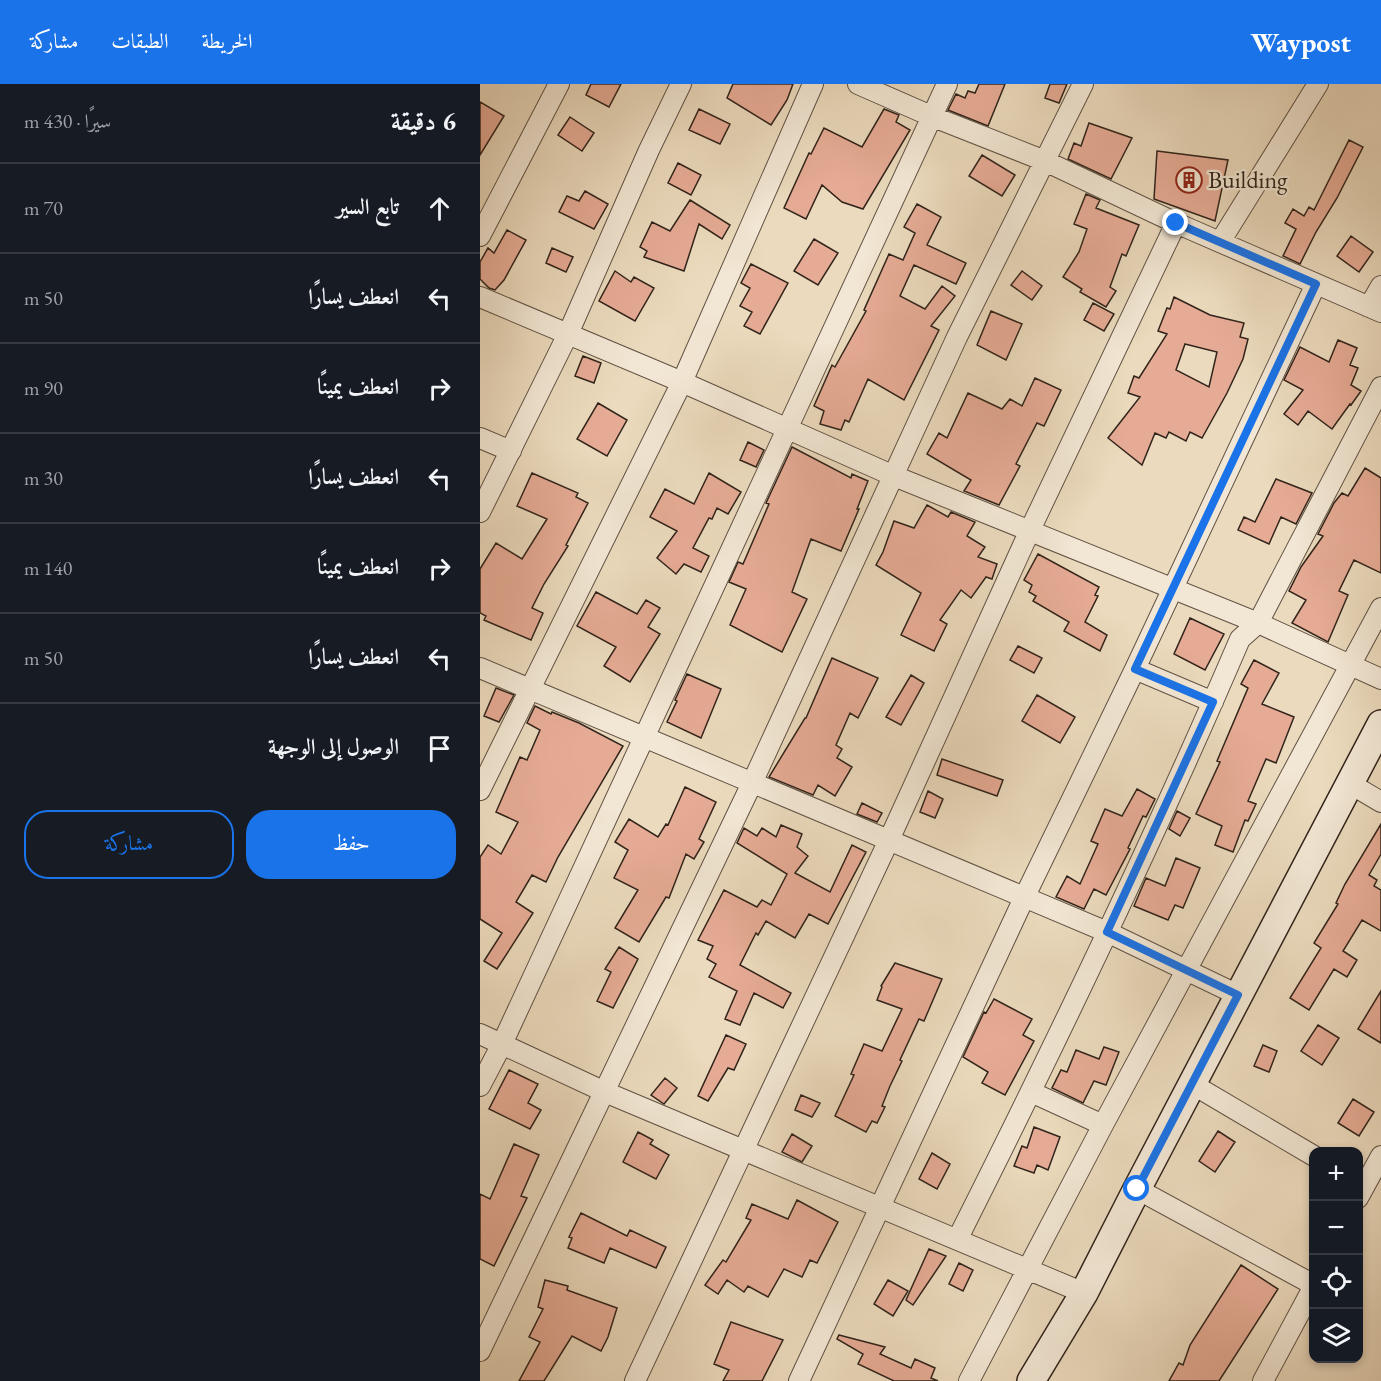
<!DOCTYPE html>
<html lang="ar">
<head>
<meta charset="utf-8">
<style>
	body { margin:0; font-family:"EB Garamond",Amiri,serif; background:#242831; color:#f1f3f6; direction:rtl }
	.controls { position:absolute; right:18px; bottom:18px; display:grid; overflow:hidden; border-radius:12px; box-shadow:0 3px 9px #0003 }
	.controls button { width:54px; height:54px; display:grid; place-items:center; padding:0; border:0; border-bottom:2px solid #363941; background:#171b24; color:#f1f3f6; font:30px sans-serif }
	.stop { position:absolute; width:18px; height:18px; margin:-14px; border:4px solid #1a73e8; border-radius:50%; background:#fff }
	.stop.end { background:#1a73e8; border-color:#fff; box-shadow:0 2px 6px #0008 }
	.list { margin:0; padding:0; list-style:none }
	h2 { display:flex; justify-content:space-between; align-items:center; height:78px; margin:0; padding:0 24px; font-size:26px }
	h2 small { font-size:20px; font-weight:400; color:#9ea1a6 }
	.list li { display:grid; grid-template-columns:39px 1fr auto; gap:18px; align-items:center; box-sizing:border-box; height:90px; padding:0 24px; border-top:2px solid #363941 }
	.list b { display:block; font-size:22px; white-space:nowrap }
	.list em { font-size:20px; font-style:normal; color:#9ea1a6 }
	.actions { display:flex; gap:12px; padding:18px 24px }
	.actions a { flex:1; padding:14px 0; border:2px solid #1a73e8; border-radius:24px; text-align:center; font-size:21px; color:#1a73e8 }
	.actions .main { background:#1a73e8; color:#fff }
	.icon { flex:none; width:33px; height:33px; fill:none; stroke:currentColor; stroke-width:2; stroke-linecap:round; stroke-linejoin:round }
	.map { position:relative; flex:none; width:901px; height:1297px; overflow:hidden; direction:ltr }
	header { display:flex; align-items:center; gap:36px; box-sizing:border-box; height:84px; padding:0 30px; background:#1a73e8; color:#fff }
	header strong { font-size:28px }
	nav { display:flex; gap:33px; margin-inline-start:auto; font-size:21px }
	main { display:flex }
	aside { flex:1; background:#171b24 }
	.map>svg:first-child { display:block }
	.building { fill:#e6ab95; stroke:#31241b; stroke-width:1.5; fill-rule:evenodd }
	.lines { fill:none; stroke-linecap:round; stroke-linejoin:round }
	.street-casing { stroke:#605244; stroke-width:22 }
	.secondary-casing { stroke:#31241b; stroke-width:30 }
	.street { stroke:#f2e7d4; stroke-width:20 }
	.secondary { stroke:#f2e7d4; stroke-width:27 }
	.route { stroke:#1a73e8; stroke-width:8 }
	.labels { text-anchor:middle; stroke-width:4.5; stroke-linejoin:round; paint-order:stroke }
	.poi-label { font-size:24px; fill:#31241b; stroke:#f2e7d4; text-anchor:start }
</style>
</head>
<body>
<header>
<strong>Waypost</strong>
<nav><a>الخريطة</a><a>الطبقات</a><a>مشاركة</a></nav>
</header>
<main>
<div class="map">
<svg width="901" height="1297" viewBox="0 0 901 1297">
	<rect width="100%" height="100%" fill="#ebdabd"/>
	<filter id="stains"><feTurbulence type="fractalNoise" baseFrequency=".00333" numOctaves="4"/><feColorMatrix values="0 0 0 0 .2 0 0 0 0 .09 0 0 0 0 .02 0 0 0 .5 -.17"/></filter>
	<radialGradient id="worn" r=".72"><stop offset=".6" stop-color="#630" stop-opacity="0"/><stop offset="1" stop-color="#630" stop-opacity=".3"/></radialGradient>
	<path class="building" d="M111,0H141L129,23L106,11Z
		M253,0H313L307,16L291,41L247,14Z
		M499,0H525L508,42L468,26L476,10L485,14L488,7L495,9Z
		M570,0H587L579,19L565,14Z
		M0,18L24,32L0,71Z
		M219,25L250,40L240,60L209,46Z
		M404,25L419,31L416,38L430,46L383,125L362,118L342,101L326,135L304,124L329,69L331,70L344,44L382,63Z
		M90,33L114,49L102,67L78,51Z
		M609,39L652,54L631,95L588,75L594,59L601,62Z
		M869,56L883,63L857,114L836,148L820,180L803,172L816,145L805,139L813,125L824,132L829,123L834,126Z
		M677,67L748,76L735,137L674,115Z
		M502,71L535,91L522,112L489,92Z
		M198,79L221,91L211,111L188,99Z
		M105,107L128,120L114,145L79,128L87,112L99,117Z
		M606,110L620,116L616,124L659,141L646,172L642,170L630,203L636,207L626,223L600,208L602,205L583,193L599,168L607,145L594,140Z
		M210,116L250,141L242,155L219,140L204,187L164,173L167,167L160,163L172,138L190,147Z
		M437,120L461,133L447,161L486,179L476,200L434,181L420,212L445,225L462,202L475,212L451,242L459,246L424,316L388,295L369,338L365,336L361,346L340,340L344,327L334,322L352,281L355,283L386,227L384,226L409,170L423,176L435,149L424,143Z
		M27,146L46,156L24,196L15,206L9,204L0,195V178L8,164L14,169Z
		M871,152L893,168L879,188L857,172Z
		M334,155L358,169L338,201L314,187Z
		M72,164L93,173L86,188L66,179Z
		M271,180L308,199L280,250L264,242L272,228L260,222L270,204L261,199Z
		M135,187L151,198L154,193L174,204L155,237L119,217Z
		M542,187L562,202L552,216L531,201Z
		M694,213L730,231L764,239L760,253L768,255L763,275L747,309L722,354L710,348L706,357L689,348L686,354L675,349L662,381L628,354L660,313L648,309L654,292L659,294L687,250L678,247L687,224L690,225ZM705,260L737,268L729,303L696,286Z
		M613,219L634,230L624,247L604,236Z
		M511,227L542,240L526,276L497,261Z
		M858,256L877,264L870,281L878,284L871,301L881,307L871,321L870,320L852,345L828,327L818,341L804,330L823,306L804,296L820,263L849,278Z
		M103,272L121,279L114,299L95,292Z
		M555,294L581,306L564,342L557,339L536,380L540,382L519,421L484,407L491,396L447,370L459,349L467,354L488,309L522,325L530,315L542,322Z
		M118,319L147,336L127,372L97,355Z
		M268,358L284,366L276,383L260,376Z
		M312,363L371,394L372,390L388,397L377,425H379L361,467L331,455L312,508L327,515L302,568L250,541L266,505L249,498L258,478L263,480L289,420L286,419Z
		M885,384L901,394V489L874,476L859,507L868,511L848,558L812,539L826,516L809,507L821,483L843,452L838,450L854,419L862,409L868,412Z
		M52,389L98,409L96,413L108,419L86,461L88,462L64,500L52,524L63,529L51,556L4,536L6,532L0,529V485L16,459L42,475L67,435L37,422Z
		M229,389L261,408L248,430L237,424L232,435L229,434L213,464L229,472L221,488L204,480L196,490L177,474L197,447L170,433L185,405L214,420Z
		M796,395L832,409L816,440L801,433L789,460L758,446L764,433L775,438Z
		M447,421L468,433L471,428L495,438L487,452L505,463L498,473L517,480L512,495L506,493L491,514L481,506L460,536L467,540L454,567L421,551L441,509L396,481L403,468L414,437L434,444Z
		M558,470L619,503L615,511L618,512L605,538L627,551L620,567L584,547L589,538L553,517L556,512L549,508L552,501L544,496Z
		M116,508L157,530L166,516L180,524L168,543L180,550L150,598L124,582L136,563L97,542Z
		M710,534L744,550L725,586L694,570Z
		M538,562L562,574L554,589L530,576Z
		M352,574L398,594L378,634L370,629L356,661L362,665L357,674L372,683L355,712L338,701L333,711L289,693L325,634H326Z
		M774,576L799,589L782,620L814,633L796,679L786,675L768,717L776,720L768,737L765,736L753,768L735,761L742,742L716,730L740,678L737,677L768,604L761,600Z
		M207,590L241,605L221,654L187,638L197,617L195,616Z
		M431,591L444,599L421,641L406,633Z
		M16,604L34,611L19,638L4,632Z
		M557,611L595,633L580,659L542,637Z
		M55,622L71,630L72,628L99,639L143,662L78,773L66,798L52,791L36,818L53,829L17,885L4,877L22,849L0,835V773L8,761L21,770L38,738L16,728L40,673L47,676L60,646L47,639Z
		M462,675L523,696L517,712L457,691Z
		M205,703L236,718L219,755L224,758L214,775L206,770L189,814L186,813L159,858L135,844L158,806L134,794L148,766L135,758L149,735L178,753L186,740L188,741Z
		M657,705L675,715L666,733L663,732L648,764L650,765L626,811L614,805L604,825L576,813L587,792L600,800L618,760L611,757L625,725L642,732Z
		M448,707L463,715L455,734L440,728Z
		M382,719L402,729L397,738L377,730Z
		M697,727L710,734L700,752L689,745Z
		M901,740V770L889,791L897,796L894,802L901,806V847L882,836L863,867L877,876L867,893L854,885L829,926L810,914L841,864L834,859L858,820L856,819L865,800Z
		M301,741L322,750L317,763L328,772L315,789L350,808L372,761L386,768L348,840L329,830L315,854L286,837L278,851L276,849L260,881L311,909L303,924L274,909L260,941L245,935L257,907L229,893L236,880L227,875L233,862L218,856L244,806L277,823L282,816L291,821L307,790L257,759L264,744L277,752L282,744L296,753Z
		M696,774L720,784L703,824L695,821L688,836L654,822L666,794L685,802Z
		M139,863L158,875L133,924L117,917L131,888L125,885Z
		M415,879L462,895L444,937L439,935L420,976L422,977L410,1002L402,1022L405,1023L397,1039L392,1037L386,1048L355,1032L374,991L371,990L384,960L402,967L422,925L397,916L402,903L401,902Z
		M901,907V959L878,945Z
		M514,915L552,935L543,951L554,957L525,1011L502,999L508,988L483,973L504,928L506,929Z
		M838,941L859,954L842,981L821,967Z
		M246,951L266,960L254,986L248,984L228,1017L218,1012Z
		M783,961L797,967L789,988L774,982Z
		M624,963L639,968L626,1001L614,997L603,1019L572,1004L581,986L587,988L596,966L619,975Z
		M29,986L58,1000L48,1019L61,1026L50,1045L9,1025Z
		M185,994L197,1004L184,1020L171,1011Z
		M321,1011L340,1019L332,1033L315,1026Z
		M873,1015L894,1028L879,1052L858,1039Z
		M554,1043L580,1053L568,1086L557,1081L554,1089L534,1082L542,1062L547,1064Z
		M738,1047L755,1058L735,1088L719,1077Z
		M158,1048L173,1056L170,1060L189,1071L176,1095L143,1078Z
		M312,1050L332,1062L322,1078L302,1068Z
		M34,1060L59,1071L41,1112L47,1114L14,1182L0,1175V1110L10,1115Z
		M452,1069L470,1080L457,1105L439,1095Z
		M317,1116L358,1138L337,1179L330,1176L322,1193L304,1185L288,1213L268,1202L264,1208L247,1196L238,1210L225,1201L243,1176L246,1178L271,1136L266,1134L272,1120L308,1135Z
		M101,1129L147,1152L150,1146L186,1163L176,1184L130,1164L124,1179L88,1164L92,1154L89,1153Z
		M449,1165L466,1172L433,1221L426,1216Z
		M479,1179L493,1186L483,1207L469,1200Z
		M761,1181L798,1205L739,1297H689L699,1279L703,1281L710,1261Z
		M65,1196L88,1202L87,1206L137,1224L128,1253L121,1267L92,1252L64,1297H39L60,1258L49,1253L63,1225L58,1223Z
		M408,1196L428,1207L413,1232L394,1220Z
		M251,1238L303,1256L282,1297H243L249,1286L234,1280Z
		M359,1251L405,1263L400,1270L431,1284L435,1275L455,1284L451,1294L458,1297H414L378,1280L383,1270L357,1255Z"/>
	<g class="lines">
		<g class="street-casing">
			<path id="street" d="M378,0L451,32L565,77L696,139L901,228
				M0,152L79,0
				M740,158L838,0
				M0,213L202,298L414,392L778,539L901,595
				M889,223L901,202
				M0,354L31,367
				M0,428L88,250L169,66L201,0
				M0,584L627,848L758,911
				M655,585L733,618
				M869,699L901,718
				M0,706L202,298L333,0
				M0,950L125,1008L604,1209
				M712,1000L834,1072
				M0,1002L22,960L467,0
				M551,1008L623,1041
				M657,1105L834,1201
				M878,1114L901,1072
				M478,1154C577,957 673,758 760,555L778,539L901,303
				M0,1267L273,697L477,253L603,0
				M155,1297L409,756L550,446L696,139
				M319,1297L544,814L655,585L836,200
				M489,1297L623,1041L901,524
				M783,1297L834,1202"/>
		</g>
		<g class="secondary-casing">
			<path id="secondary" d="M551,1297L604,1209L657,1105L901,640"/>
		</g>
		<use href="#street" class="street"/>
		<use href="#secondary" class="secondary"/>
	</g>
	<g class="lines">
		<path class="route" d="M657,1105L758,911L627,848L733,618L655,585L836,200L696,139"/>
	</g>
	<defs>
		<g id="building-ring" transform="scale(1.35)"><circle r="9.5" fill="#f2e7d4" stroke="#8f2418" stroke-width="1.5"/><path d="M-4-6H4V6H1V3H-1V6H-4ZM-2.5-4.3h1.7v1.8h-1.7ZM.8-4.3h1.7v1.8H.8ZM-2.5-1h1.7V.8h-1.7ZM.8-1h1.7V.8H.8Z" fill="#8f2418"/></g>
	</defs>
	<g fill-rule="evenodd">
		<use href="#building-ring" x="709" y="96"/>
	</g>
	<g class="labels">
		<g class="poi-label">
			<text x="728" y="104">Building</text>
		</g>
	</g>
	<rect width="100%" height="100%" filter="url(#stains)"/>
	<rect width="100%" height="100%" fill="url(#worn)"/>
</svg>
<div class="controls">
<button>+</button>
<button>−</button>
<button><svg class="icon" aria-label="locate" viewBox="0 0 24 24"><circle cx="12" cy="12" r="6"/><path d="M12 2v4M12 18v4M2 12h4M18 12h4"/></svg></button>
<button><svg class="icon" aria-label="layers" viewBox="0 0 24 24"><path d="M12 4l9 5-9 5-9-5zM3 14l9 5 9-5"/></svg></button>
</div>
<div class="stop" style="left:657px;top:1105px"></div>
<div class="stop end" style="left:696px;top:139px"></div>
</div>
<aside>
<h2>6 دقيقة<small>سيرًا · 430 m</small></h2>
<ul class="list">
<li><svg class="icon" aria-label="ahead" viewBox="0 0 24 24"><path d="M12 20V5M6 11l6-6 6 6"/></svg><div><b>تابع السير</b></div><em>70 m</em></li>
<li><svg class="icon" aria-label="left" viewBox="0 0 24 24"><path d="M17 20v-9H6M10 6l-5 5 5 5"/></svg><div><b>انعطف يسارًا</b></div><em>50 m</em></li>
<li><svg class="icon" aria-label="right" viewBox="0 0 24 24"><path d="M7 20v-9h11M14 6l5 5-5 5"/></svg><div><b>انعطف يمينًا</b></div><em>90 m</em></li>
<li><svg class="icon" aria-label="left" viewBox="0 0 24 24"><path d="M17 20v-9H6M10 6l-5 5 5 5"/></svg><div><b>انعطف يسارًا</b></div><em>30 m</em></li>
<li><svg class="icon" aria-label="right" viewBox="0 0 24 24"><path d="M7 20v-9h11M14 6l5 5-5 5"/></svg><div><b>انعطف يمينًا</b></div><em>140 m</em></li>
<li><svg class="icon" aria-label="left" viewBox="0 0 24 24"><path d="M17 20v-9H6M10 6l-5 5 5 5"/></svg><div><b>انعطف يسارًا</b></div><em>50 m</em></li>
<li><svg class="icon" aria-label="arrive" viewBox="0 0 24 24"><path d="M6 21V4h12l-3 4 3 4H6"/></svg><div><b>الوصول إلى الوجهة</b></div></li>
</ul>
<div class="actions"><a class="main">حفظ</a><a>مشاركة</a></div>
</aside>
</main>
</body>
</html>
